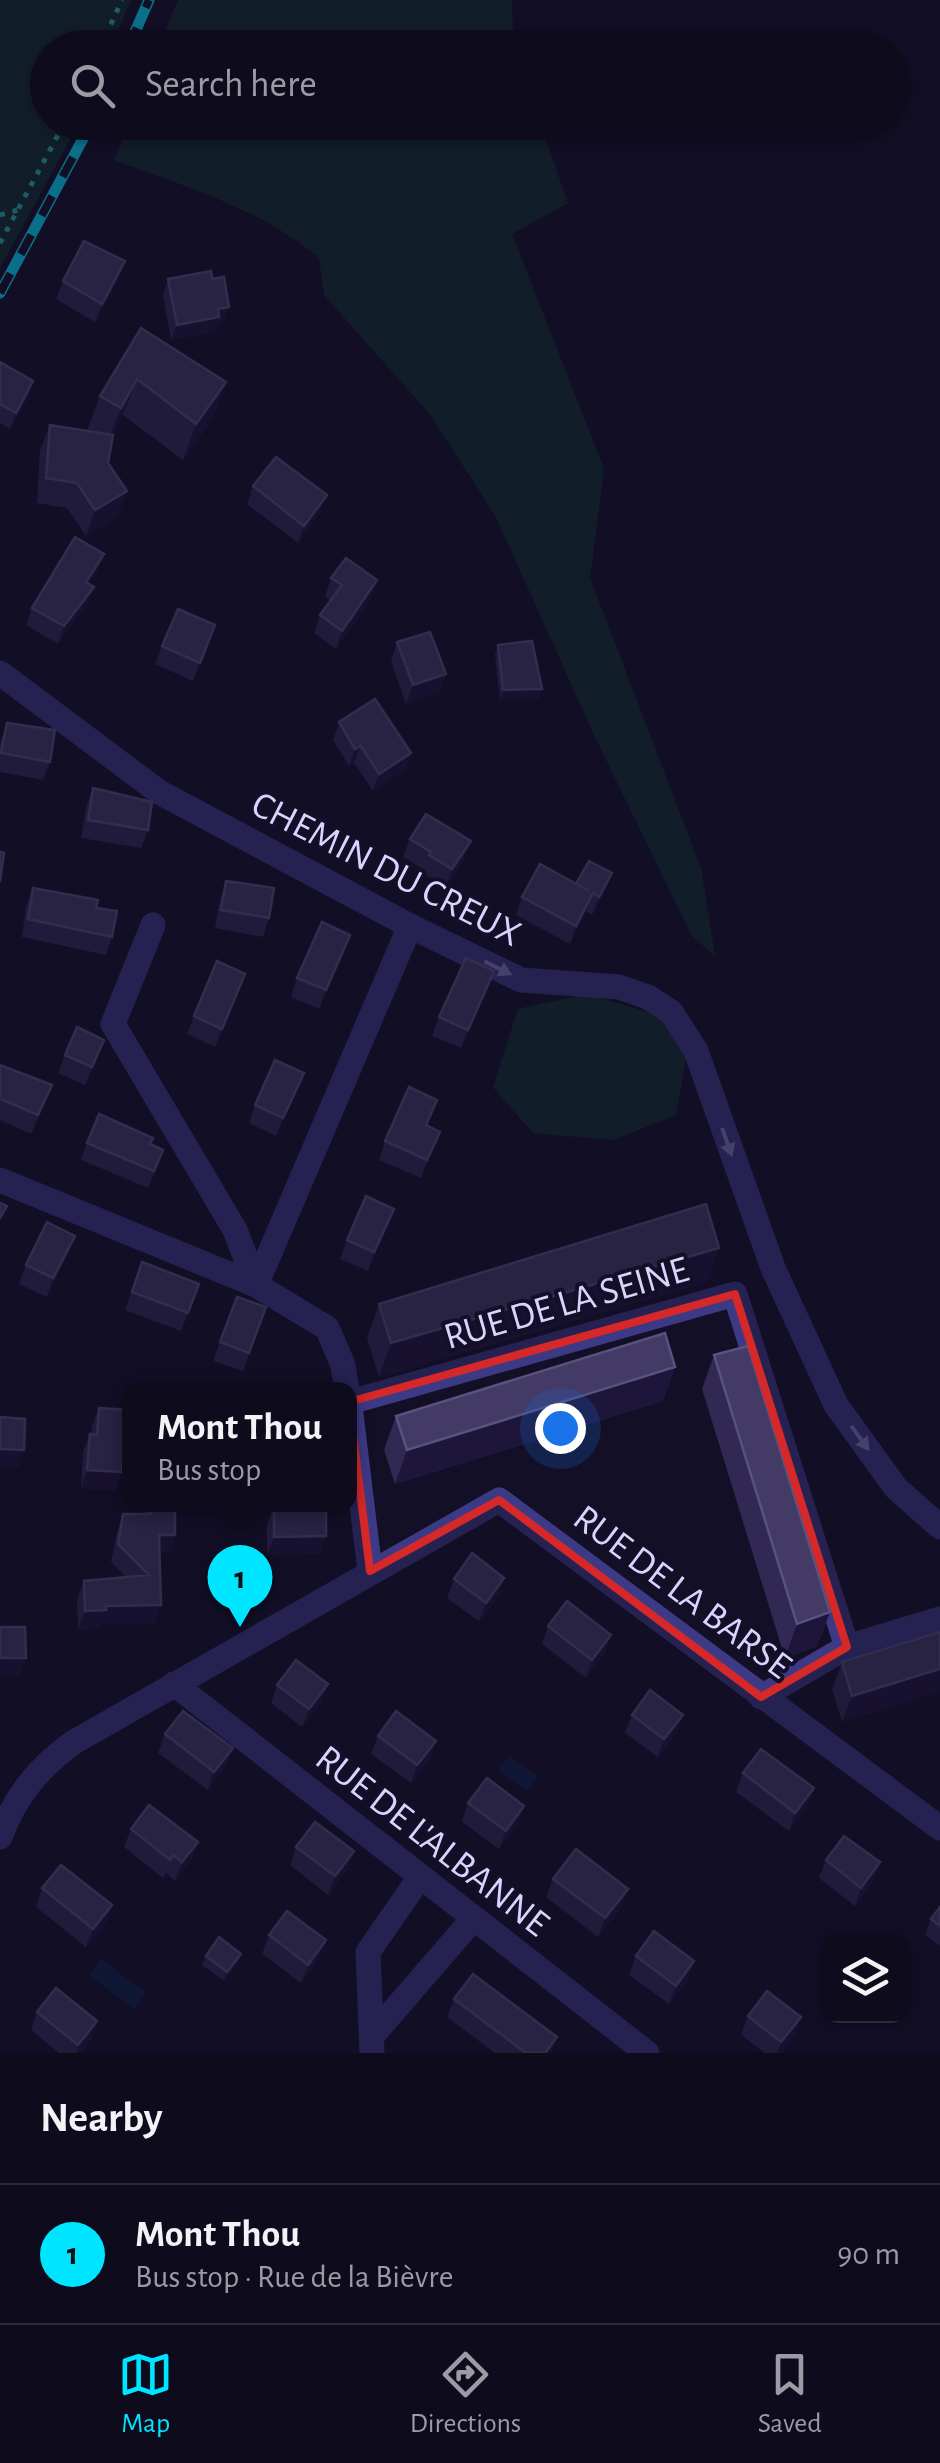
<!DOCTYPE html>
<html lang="en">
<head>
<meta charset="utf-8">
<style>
	body { margin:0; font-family:"Alegreya Sans",sans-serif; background:#171425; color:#f1f3f6 }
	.controls { position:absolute; right:30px; bottom:30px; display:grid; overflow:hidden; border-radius:20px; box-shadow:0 2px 8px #0004 }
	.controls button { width:90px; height:90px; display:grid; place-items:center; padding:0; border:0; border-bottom:2px solid #2e2b3b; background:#0e0b1c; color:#f1f3f6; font:50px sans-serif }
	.you { position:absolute; left:560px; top:1428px; width:35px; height:35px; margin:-25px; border:8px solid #fff; border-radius:50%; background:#1a73e8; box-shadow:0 0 0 15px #1a73e833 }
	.badge { display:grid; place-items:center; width:65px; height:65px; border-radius:50%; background:#00e5ff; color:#111; font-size:32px; font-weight:700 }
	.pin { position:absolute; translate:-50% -82px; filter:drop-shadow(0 2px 5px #0008) }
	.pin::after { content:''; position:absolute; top:52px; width:35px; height:30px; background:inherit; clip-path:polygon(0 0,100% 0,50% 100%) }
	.popup { position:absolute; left:122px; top:1382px; width:235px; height:130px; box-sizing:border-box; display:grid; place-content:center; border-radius:20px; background:#0e0b1c; filter:drop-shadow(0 2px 8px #0005); font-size:32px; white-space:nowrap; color:#9b9ba3 }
	.popup b { font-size:38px; color:#f1f3f6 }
	.popup::after { content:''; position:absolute; left:50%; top:100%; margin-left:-20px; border:20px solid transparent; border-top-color:#0e0b1c }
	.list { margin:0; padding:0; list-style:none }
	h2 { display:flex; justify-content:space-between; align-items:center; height:130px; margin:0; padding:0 40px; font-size:42px }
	h2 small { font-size:32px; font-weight:400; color:#9b9ba3 }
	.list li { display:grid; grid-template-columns:65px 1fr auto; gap:30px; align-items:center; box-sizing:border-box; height:140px; padding:0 40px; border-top:2px solid #2e2b3b }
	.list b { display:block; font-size:38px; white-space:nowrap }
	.list p { margin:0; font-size:32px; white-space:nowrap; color:#9b9ba3 }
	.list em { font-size:32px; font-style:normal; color:#9b9ba3 }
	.icon { flex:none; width:55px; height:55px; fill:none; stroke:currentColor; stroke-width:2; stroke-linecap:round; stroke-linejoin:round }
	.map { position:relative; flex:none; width:940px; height:2053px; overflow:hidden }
	.search { position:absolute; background:#0e0b1c; box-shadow:0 2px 8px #0004; left:30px; right:30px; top:30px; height:110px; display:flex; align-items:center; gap:25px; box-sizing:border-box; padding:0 35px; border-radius:55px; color:#9b9ba3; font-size:38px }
	.sheet { height:270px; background:#0e0b1c }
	nav { display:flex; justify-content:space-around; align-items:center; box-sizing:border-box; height:140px; border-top:2px solid #2e2b3b; background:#0e0b1c; font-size:28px; color:#9b9ba3 }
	nav a { display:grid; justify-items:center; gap:5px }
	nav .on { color:#00e5ff }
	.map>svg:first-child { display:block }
	.green { fill:#12302f }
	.water { fill:#0c2248 }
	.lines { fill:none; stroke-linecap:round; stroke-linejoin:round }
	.path { stroke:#2fb8b0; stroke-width:5; stroke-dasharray:5 8; stroke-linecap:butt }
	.minor { stroke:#3d3a85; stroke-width:25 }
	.rail-casing { stroke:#00e5ff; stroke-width:11 }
	.rail { stroke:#130f26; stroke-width:8; stroke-dasharray:22; stroke-linecap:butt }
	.wall { fill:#312854 }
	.shaded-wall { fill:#1d163a }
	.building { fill:#433a66; stroke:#5a527e; stroke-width:2.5 }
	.oneway { fill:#837fbc }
	.marked { fill:none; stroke:#d62828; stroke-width:8; stroke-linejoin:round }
	.labels { text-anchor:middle; stroke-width:8; stroke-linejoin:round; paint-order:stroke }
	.street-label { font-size:38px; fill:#d9d4ff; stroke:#130f26 }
</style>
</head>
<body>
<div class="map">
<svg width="940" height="2053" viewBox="0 0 940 2053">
	<rect width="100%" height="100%" fill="#130f26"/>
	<path class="green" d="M0,0H131L111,47L48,48V122L79,123L0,268Z
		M178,0H512L513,47H159Z
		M129,123H540L568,203L512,234L604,469L590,578L701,868L715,956L692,936L595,737L495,515L429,413L324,295L319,258C260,208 186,187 114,160Z
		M586,994L658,1015L686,1058L676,1115L613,1140L533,1133L493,1087L518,1009Z"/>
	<path class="water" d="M509,1756L538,1776L527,1791L498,1771Z
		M101,1959L146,1993L134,2009L89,1975Z"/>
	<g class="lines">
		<path class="path" d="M100,48L122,0
			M0,215L18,210
			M0,243L65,122"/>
		<path class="minor" d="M0,673L159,792L410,926L521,980L619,987L648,997L671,1012L696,1051L773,1268L836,1405L896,1488L940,1527
			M153,925L113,1024L235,1230L256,1285
			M0,1180L256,1285L327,1328L343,1365L347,1390
			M256,1285L410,926
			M350,1402L735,1294L847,1647
			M350,1406L370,1571
			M174,1684L647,2053
			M761,1697L847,1647L940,1619
			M0,1837C15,1796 39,1767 74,1742L499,1500L940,1828
			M372,2036L473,1919
			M372,2053L368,1952L420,1877"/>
		<g class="rail-casing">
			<path id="rail" d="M128,48L149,0
				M0,293L92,122"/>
		</g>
		<use href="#rail" class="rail"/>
	</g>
	<path class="wall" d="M168,279L223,322L217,323L214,332L171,340L163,295Z
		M118,280L95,322L56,299L63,281Z
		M141,328L213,418L183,460L123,415L112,435L108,463L118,516L86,536L67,508L37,503L40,450L50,425L87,431L100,396Z
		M0,362L28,397L10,429L0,423Z
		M253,486L320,512L298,543L247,504Z
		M104,554L97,571L89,584L94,587L87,604L58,644L26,625L32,608Z
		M331,578L371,598L336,649L314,633L320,615L331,601L325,597Z
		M215,625L193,681L155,664L162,646Z
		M397,642L446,674L439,692L406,704L391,661Z
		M498,645L542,689L538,699L500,700L495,654Z
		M339,722L411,753L405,770L373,791L354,763L349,766L333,740Z
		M7,723L50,762L43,780L0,772V743Z
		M93,788L148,830L141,848L81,838L86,807Z
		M410,839L464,859L446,887L423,873L424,870L403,857Z
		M226,881L269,918L263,937L215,928L220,899Z
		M576,884L605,891L592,915L586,911L570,944L516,915L522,897Z
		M33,888L96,908L112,937L106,955L22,937L26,907Z
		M344,953L319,1009L291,997L297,978Z
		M494,971L461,1048L432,1036L439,1017Z
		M245,974L215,1047L187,1034L194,1016Z
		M104,1040L85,1085L58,1073L65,1055Z
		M0,1065L45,1103L31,1134L0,1120Z
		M304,1073L276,1136L249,1123L255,1105Z
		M437,1100L427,1126L440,1132L421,1178L379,1160L385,1141Z
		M87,1143L151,1145L157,1167L148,1188L81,1160Z
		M387,1227L368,1271L340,1259L347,1240Z
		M68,1254L47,1297L19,1284L26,1265Z
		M142,1262L199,1284L181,1331L125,1310Z
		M707,1282L379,1377L367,1338L379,1304Z
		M237,1297L266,1307L243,1371L213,1361Z
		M714,1355L830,1612L817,1646L785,1658L702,1389Z
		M675,1367L663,1401L395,1484L384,1450L396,1416Z
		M99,1408L130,1410V1457L123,1456L122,1472L115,1490L81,1488L83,1452L90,1434H92V1426Z
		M146,1504H175V1535L169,1553H160L154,1624H101L99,1628L78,1629L77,1599L84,1581L126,1577L111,1562L117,1533L123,1514H143Z
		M274,1506L320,1554L267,1555V1525Z
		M504,1578L498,1596L479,1621L447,1598L454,1579Z
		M548,1626L605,1653L586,1678L542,1644Z
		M940,1632L842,1722L832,1689L842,1662Z
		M328,1684L321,1702L302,1727L271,1703L277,1685Z
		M632,1715L677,1733L658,1757L625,1733Z
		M165,1734L233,1748L226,1766L208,1790L158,1753Z
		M378,1736L436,1741L429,1759L411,1783L371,1754Z
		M743,1773L807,1806L789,1831L736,1792Z
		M468,1803L518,1824L499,1849L462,1822Z
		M131,1829L198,1842L191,1860L175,1881L166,1873L163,1878L124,1847Z
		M296,1847L354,1851L347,1869L328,1895L290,1865Z
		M826,1860L880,1862L873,1881L855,1906L819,1878Z
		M553,1879L621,1907L598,1937L546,1897Z
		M42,1888L112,1905L105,1924L86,1947L36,1907Z
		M940,1907V1946L925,1935L931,1919Z
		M269,1935L319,1959L301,1983L262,1954Z
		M206,1956L238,1963L224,1981L202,1965Z
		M636,1956L688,1979L669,2004L629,1975Z
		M454,1999L551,2053H495L447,2017Z
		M37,2012L97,2021L91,2039L80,2053H59L31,2030Z
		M748,2016L801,2017L794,2036L781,2053H765L741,2035Z"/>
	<path class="shaded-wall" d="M125,261L118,280L95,322L102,304Z
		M229,307L223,322L217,323L214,332L171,340L177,325L218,309Z
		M137,379L123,415L107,444L121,408Z
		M33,381L28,397L10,429L16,413Z
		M226,382L213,418L183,460L196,424Z
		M127,491L118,516L86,536L95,510Z
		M327,495L320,512L298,543L304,526Z
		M104,554L97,571L80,600L86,582Z
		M377,580L371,598L336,649L342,631Z
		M94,587L87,604L58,644L64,626Z
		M446,674L439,692L406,704L413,685Z
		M542,689L538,699L500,700L503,690Z
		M361,746L354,763L349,766L355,749Z
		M411,753L405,770L373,791L379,774Z
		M471,841L464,859L446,887L452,869Z
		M612,873L605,891L592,915L599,897Z
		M593,893L586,911L570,944L576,926Z
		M350,935L344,953L319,1009L326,990Z
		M494,971L488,989L461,1048L468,1030Z
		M304,1073L297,1091L276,1136L283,1118Z
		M394,1209L387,1227L368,1271L374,1252Z
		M75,1236L68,1254L47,1297L53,1278Z
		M719,1248L707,1282L379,1377L391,1343Z
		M675,1367L663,1401L395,1484L407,1450Z
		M125,1438H130V1457L119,1456Z
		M0,1449L24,1450L18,1468L0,1467Z
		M87,1470L122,1472L115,1490L81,1488Z
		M159,1535H175L169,1553H153Z
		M326,1536L320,1554L267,1555L274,1537Z
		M504,1578L498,1596L479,1621L486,1603Z
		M161,1605L154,1624H101L99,1628L78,1629L85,1611L106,1606Z
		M830,1612L817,1646L785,1658L797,1624Z
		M611,1635L605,1653L586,1678L592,1660Z
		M0,1658H26L20,1675L0,1676Z
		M940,1669V1692L842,1722L852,1696Z
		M328,1684L321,1702L302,1727L309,1709Z
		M683,1715L677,1733L658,1757L664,1739Z
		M436,1741L429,1759L411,1783L417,1765Z
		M233,1748L226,1766L208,1790L214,1772Z
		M814,1788L807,1806L789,1831L795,1813Z
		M524,1806L518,1824L499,1849L506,1831Z
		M198,1842L191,1860L175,1881L182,1862Z
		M354,1851L347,1869L328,1895L335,1876Z
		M880,1862L873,1881L855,1906L861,1888Z
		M628,1889L621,1907L598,1937L605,1918Z
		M112,1905L105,1924L86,1947L93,1929Z
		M326,1940L319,1959L301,1983L308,1965Z
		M241,1954L238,1963L224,1981L227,1972Z
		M694,1961L688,1979L669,2004L676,1986Z
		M801,2017L794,2036L781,2053H777L781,2042Z
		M97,2021L91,2039L80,2053H76L78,2045Z
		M557,2037L551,2053H545Z"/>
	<path class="building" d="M84,241L125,261L102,304L63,281Z
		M211,271L212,279L224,277L229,307L218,309L219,317L177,325L168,279Z
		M141,328L226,382L196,424L137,379L121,408L100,396Z
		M0,362L33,381L16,413L0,404Z
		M50,425L113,435L108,463L127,491L95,510L77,483L46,478Z
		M276,457L327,495L304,526L253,486Z
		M75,537L104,554L86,582L94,587L64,626L32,608Z
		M346,558L377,580L342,631L320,615L342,585L331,578Z
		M178,609L215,625L200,663L162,646Z
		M430,632L446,674L413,685L397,642Z
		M532,641L542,689L503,690L498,645Z
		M375,699L411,753L379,774L361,746L355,749L339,722Z
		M7,723L55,730L50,762L1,753Z
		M93,788L152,802L148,830L88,820Z
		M426,814L471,841L452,869L429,855L431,852L410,839Z
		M0,852L4,853L0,882Z
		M589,861L612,873L599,897L593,893L576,926L522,897L540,864L589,891L576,884Z
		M226,881L274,888L269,918L221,910Z
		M33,888L98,900L96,908L117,911L112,937L28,919Z
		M322,922L350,935L326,990L297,978Z
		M466,958L494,971L468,1030L439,1017Z
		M217,961L245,974L222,1029L194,1016Z
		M77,1027L104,1040L92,1067L65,1055Z
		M275,1060L304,1073L283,1118L255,1105Z
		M0,1065L52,1085L38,1115L0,1099Z
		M409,1087L437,1100L426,1125L440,1132L427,1160L385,1141Z
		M99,1114L153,1138L150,1144L163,1150L154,1171L87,1143Z
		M366,1196L394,1209L374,1252L347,1240Z
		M0,1203L7,1206L0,1218Z
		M706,1204L719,1248L391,1343L379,1304Z
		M47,1222L75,1236L53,1278L26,1265Z
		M142,1262L199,1284L188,1313L132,1292Z
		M237,1297L266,1307L249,1353L220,1342Z
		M665,1333L675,1367L407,1450L396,1416Z
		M748,1346L830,1612L797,1624L714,1355Z
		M99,1408L130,1410V1438H125L122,1472L87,1470L90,1434L97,1435Z
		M0,1417L25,1419L24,1450L0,1449Z
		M150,1504H175V1535H159L161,1605L106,1606V1610L85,1611L84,1581L149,1575L118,1544L123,1514H151Z
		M326,1505V1536L274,1537V1506Z
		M472,1553L504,1578L486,1603L454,1579Z
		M567,1601L611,1635L592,1660L548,1626Z
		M0,1627H25L26,1658H0Z
		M940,1632V1669L852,1696L842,1662Z
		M296,1660L328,1684L309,1709L277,1685Z
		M650,1690L683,1715L664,1739L632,1715Z
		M183,1711L233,1748L214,1772L165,1734Z
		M396,1711L436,1741L417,1765L378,1736Z
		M761,1749L814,1788L795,1813L743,1773Z
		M487,1778L524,1806L506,1831L468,1803Z
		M149,1805L198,1842L182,1862L173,1855L170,1860L131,1829Z
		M315,1822L354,1851L335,1876L296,1847Z
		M844,1836L880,1862L861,1888L826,1860Z
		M576,1849L628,1889L605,1918L553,1879Z
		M61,1865L112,1905L93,1929L42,1888Z
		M940,1907V1926L931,1919Z
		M287,1911L326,1940L308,1965L269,1935Z
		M654,1931L694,1961L676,1986L636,1956Z
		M219,1937L241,1954L227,1972L206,1956Z
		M473,1974L557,2037L545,2053H526L454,1999Z
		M56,1988L97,2021L78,2045L37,2012Z
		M767,1991L801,2017L781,2042L748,2016Z"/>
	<defs><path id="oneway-solid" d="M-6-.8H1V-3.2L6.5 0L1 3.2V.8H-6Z" transform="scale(2.5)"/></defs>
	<g class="oneway">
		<use href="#oneway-solid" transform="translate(498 968) rotate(26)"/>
		<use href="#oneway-solid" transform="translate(727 1142) rotate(71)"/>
		<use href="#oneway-solid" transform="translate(860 1438) rotate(54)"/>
	</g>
	<path d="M0 0H940V2053H0ZM735,1294L847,1647L761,1697L499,1500L370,1571L349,1402Z" fill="#130f26" fill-opacity=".55" fill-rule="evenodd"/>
	<path class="marked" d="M735,1294L847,1647L761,1697L499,1500L370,1571L349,1402Z"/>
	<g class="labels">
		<g class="street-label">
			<text transform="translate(387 868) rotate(27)" y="13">CHEMIN DU CREUX</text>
			<text transform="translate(566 1302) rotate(-16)" y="13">RUE DE LA SEINE</text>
			<text transform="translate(683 1591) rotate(37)" y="13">RUE DE LA BARSE</text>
			<text transform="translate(433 1840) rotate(38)" y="13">RUE DE L'ALBANNE</text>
		</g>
	</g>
</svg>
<div class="controls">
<button><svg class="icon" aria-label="layers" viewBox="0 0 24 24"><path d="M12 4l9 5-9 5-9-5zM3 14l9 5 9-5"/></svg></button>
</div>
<div class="you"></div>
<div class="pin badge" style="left:240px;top:1627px">1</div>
<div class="popup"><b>Mont Thou</b>Bus stop</div>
<div class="search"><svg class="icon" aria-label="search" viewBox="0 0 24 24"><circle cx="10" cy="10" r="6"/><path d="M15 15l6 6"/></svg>Search here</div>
</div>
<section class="sheet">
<h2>Nearby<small></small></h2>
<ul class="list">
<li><span class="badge">1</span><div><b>Mont Thou</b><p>Bus stop · Rue de la Bièvre</p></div><em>90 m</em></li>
</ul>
</section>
<nav>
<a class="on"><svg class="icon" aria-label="map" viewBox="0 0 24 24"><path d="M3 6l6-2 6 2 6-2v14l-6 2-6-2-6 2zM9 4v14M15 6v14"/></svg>Map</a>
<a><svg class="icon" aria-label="directions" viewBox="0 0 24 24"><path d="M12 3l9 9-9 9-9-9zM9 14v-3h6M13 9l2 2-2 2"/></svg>Directions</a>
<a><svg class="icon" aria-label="saved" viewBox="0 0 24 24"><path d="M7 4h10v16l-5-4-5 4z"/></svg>Saved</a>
</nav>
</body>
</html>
